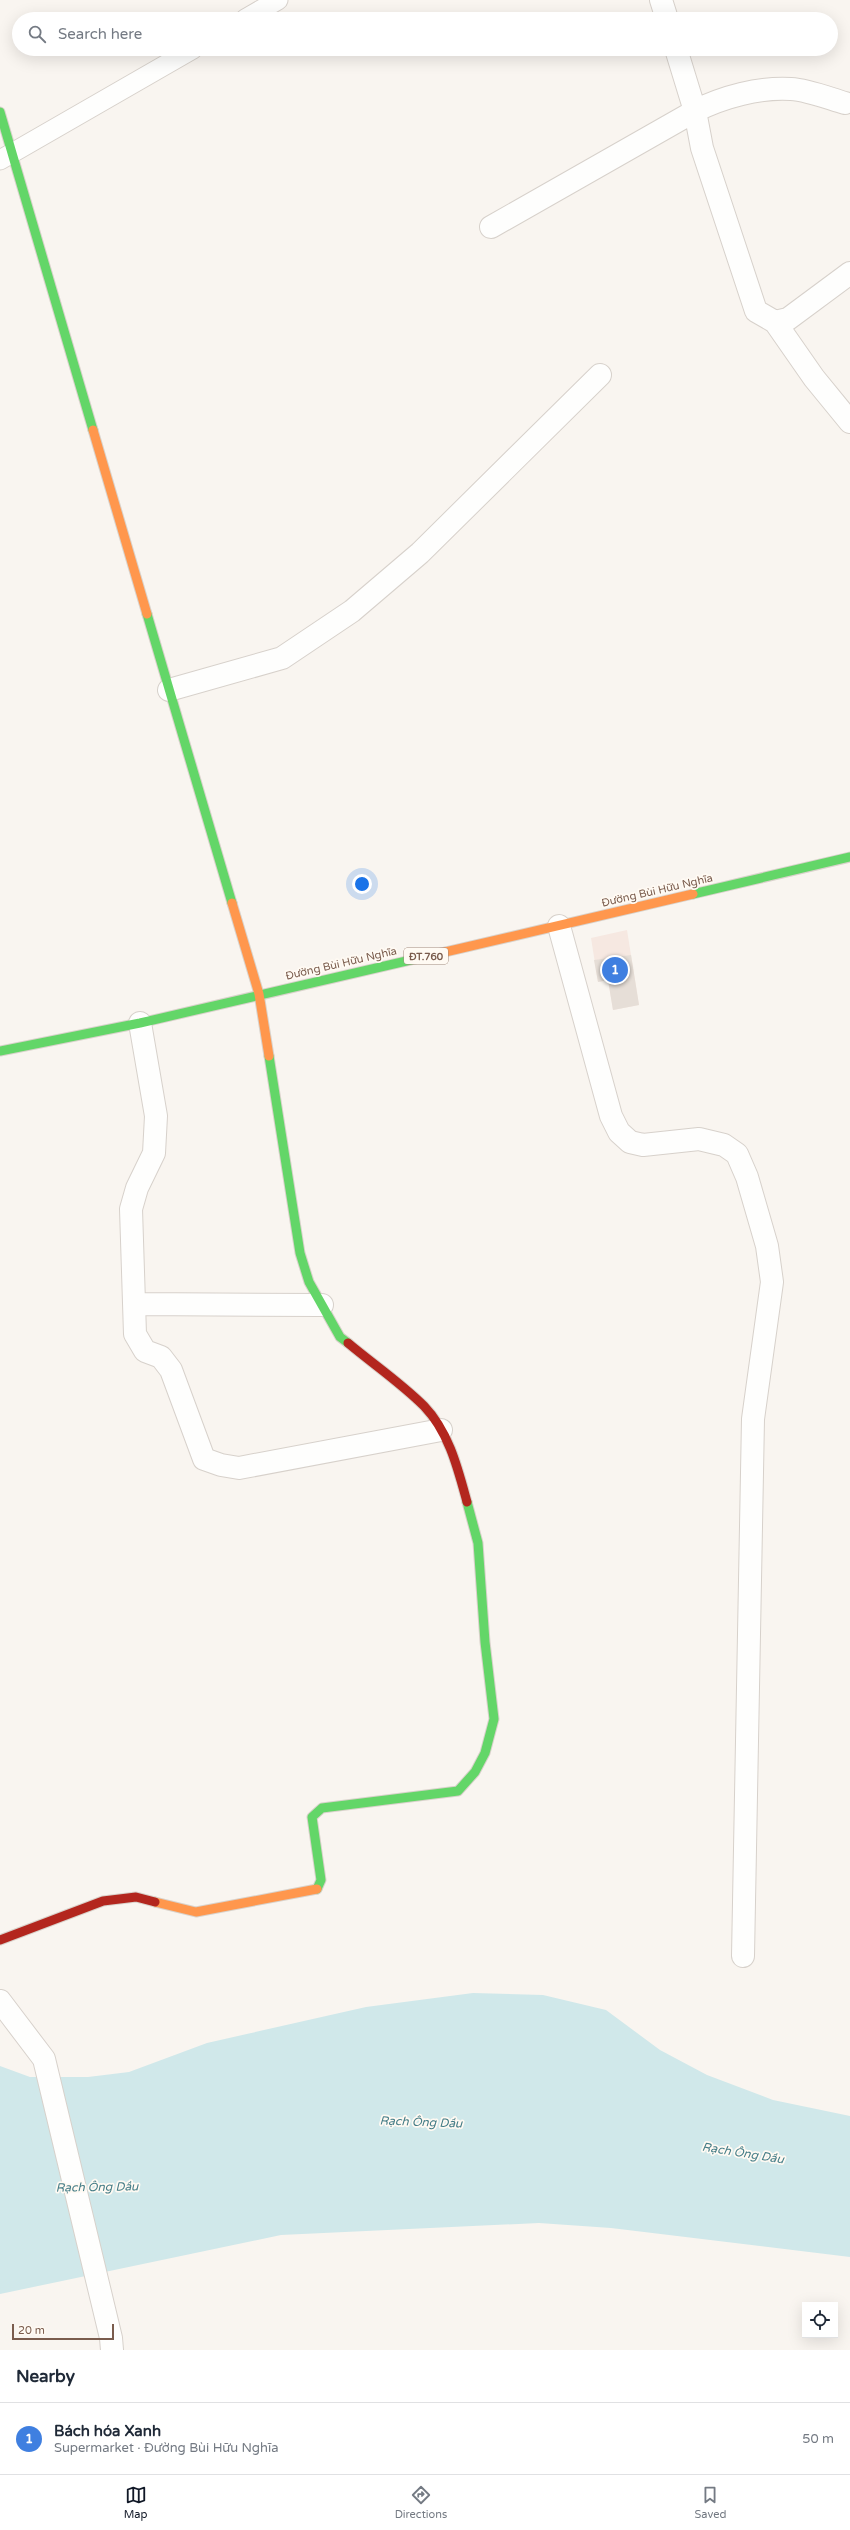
<!DOCTYPE html>
<html lang="en">
<head>
<meta charset="utf-8">
<style>
	body { margin:0; font-family:"Varela Round",sans-serif; background:#f6f6f7; color:#1f2937 }
	.controls { position:absolute; right:12px; bottom:12px; display:grid; overflow:hidden; border-radius:0px; box-shadow:0 4px 16px #0002 }
	.controls button { width:36px; height:36px; display:grid; place-items:center; padding:0; border:0; border-bottom:1px solid #e0e1e3; background:#fff; color:#1f2937; font:20px sans-serif }
	.scale { position:absolute; left:12px; bottom:10px; width:102px; box-sizing:border-box; padding-left:4px; border:2px solid #7a5c4d; border-top:0; font-size:11px; line-height:14px; white-space:nowrap; color:#7a5c4d; -webkit-text-stroke:3px #fffaf3; paint-order:stroke }
	.you { position:absolute; left:362px; top:884px; width:14px; height:14px; margin:-10px; border:3px solid #fff; border-radius:50%; background:#1a73e8; box-shadow:0 0 0 6px #1a73e833 }
	.badge { display:grid; place-items:center; width:26px; height:26px; border-radius:50%; background:#111827; color:#fff; font-size:13px; font-weight:700 }
	.pin { position:absolute; translate:-50% -50%; border:2px solid #fff; box-shadow:0 1px 4px #0006 }
	.list { margin:0; padding:0; list-style:none }
	h2 { display:flex; justify-content:space-between; align-items:center; height:52px; margin:0; padding:0 16px; font-size:17px }
	h2 small { font-size:13px; font-weight:400; color:#747a83 }
	.list li { display:grid; grid-template-columns:26px 1fr auto; gap:12px; align-items:center; box-sizing:border-box; height:72px; padding:0 16px; border-top:1px solid #e0e1e3 }
	.list b { display:block; font-size:15px; white-space:nowrap }
	.list p { margin:0; font-size:13px; white-space:nowrap; color:#747a83 }
	.list em { font-size:13px; font-style:normal; color:#747a83 }
	.icon { flex:none; width:22px; height:22px; fill:none; stroke:currentColor; stroke-width:2; stroke-linecap:round; stroke-linejoin:round }
	.map { position:relative; flex:none; width:850px; height:2350px; overflow:hidden }
	.search { position:absolute; background:#fff; box-shadow:0 4px 16px #0002; left:12px; right:12px; top:12px; height:44px; display:flex; align-items:center; gap:10px; box-sizing:border-box; padding:0 14px; border-radius:22px; color:#747a83; font-size:15px }
	.sheet { height:124px; background:#fff }
	nav { display:flex; justify-content:space-around; align-items:center; box-sizing:border-box; height:56px; border-top:1px solid #e0e1e3; background:#fff; font-size:11px; color:#747a83 }
	nav a { display:grid; justify-items:center; gap:2px }
	nav .on { color:#111827 }
	.map>svg:first-child { display:block }
	.commercial { fill:#f6e8e1 }
	.water { fill:#d0e8ea }
	.building { fill:#e6ded7 }
	.lines { fill:none; stroke-linecap:round; stroke-linejoin:round }
	.lane-casing { stroke:#d7d1cb; stroke-width:21 }
	.street-casing { stroke:#d7d1cb; stroke-width:24 }
	.fast-casing { stroke:#d9d2cb; stroke-width:11 }
	.slow-casing { stroke:#d9d2cb; stroke-width:11 }
	.jam-casing { stroke:#d9d2cb; stroke-width:11 }
	.lane { stroke:#fefefd; stroke-width:19 }
	.street { stroke:#fefefd; stroke-width:22 }
	.fast { stroke:#63d668; stroke-width:9 }
	.slow { stroke:#ff974d; stroke-width:9 }
	.jam { stroke:#b3261e; stroke-width:9 }
	.labels { text-anchor:middle; stroke-width:3.5; stroke-linejoin:round; paint-order:stroke }
	.shield { fill:#fffaf3; stroke:#a28b7f; stroke-width:1 }
	.shield-label { font-size:10px; font-weight:bold; fill:#7a5c4d }
	.street-label { font-size:11px; fill:#7a5c4d; stroke:#fffaf3 }
	.water-label { font-size:12px; font-style:italic; fill:#437c86; stroke:#fffaf3 }
</style>
</head>
<body>
<div class="map">
<svg width="850" height="2350" viewBox="0 0 850 2350">
	<rect width="100%" height="100%" fill="#f9f5f0"/>
	<path class="commercial" d="M627,930L639,1005L613,1010L608,980L598,982L591,938Z"/>
	<path class="water" d="M473,1993L543,1995L606,2010L660,2050L707,2075L773,2100L850,2116V2257L611,2228L539,2223L281,2235L0,2294V2066L30,2077H88L129,2072L207,2043L366,2007Z"/>
	<path class="building" d="M631,955L639,1005L613,1010L608,980L598,982L594,960Z"/>
	<g class="lines">
		<g class="lane-casing">
			<path id="lane" d="M245,19L278,0
				M0,160L193,49"/>
		</g>
		<g class="street-casing">
			<path id="street" d="M661,0L667,19
				M676,49L695,111C723,97 759,87 791,89C808,90 828,98 845,103
				M491,227L695,111L702,148L756,311L775,322L788,319L850,273
				M775,322L814,378L850,422
				M169,690L282,658L352,611L420,553L600,375
				M559,926L611,1116L619,1132L630,1142L643,1145L699,1139L724,1145L737,1154L747,1177L767,1246L772,1282L753,1419L743,1956
				M140,1023L156,1116L154,1153L137,1188L131,1209L135,1334L145,1351L161,1357L171,1370L204,1459L221,1465L239,1468L441,1430
				M134,1304L322,1305
				M0,2001L44,2059L111,2338L112,2350"/>
		</g>
		<g class="fast-casing">
			<path id="fast" d="M0,112L93,430
				M147,614L232,903
				M693,894L850,857
				M0,1051L140,1023L428,956
				M269,1056L300,1253L309,1282L340,1337L348,1343
				M317,1889L321,1880L312,1817L322,1808L458,1791L475,1772L485,1753L494,1719L485,1642L478,1543L467,1502"/>
		</g>
		<g class="slow-casing">
			<path id="slow" d="M93,430L147,614
				M232,903L259,994L269,1056
				M428,956L693,894
				M155,1902L196,1912L317,1889"/>
		</g>
		<g class="jam-casing">
			<path id="jam" d="M348,1343C373,1364 401,1383 424,1406C449,1432 458,1469 467,1502
				M0,1940L103,1901L136,1897L155,1902"/>
		</g>
		<use href="#lane" class="lane"/>
		<use href="#street" class="street"/>
		<use href="#fast" class="fast"/>
		<use href="#slow" class="slow"/>
		<use href="#jam" class="jam"/>
	</g>
	<g class="labels">
		<rect class="shield" x="404" y="948" width="44" height="16" rx="3"/>
		<g class="shield-label">
			<text x="426" y="960">ĐT.760</text>
		</g>
		<g class="street-label">
			<text transform="translate(657 890) rotate(-13)" y="4">Đường Bùi Hữu Nghĩa</text>
			<text transform="translate(341 963) rotate(-13)" y="4">Đường Bùi Hữu Nghĩa</text>
		</g>
		<g class="water-label">
			<text transform="translate(421 2122) rotate(2)" y="4">Rạch Ông Dầu</text>
			<text transform="translate(743 2153) rotate(9)" y="4">Rạch Ông Dầu</text>
			<text transform="translate(97 2187) rotate(-1)" y="4">Rạch Ông Dầu</text>
		</g>
	</g>
</svg>
<div class="controls">
<button><svg class="icon" aria-label="locate" viewBox="0 0 24 24"><circle cx="12" cy="12" r="6"/><path d="M12 2v4M12 18v4M2 12h4M18 12h4"/></svg></button>
</div>
<div class="scale">20 m</div>
<div class="you"></div>
<div class="pin badge" style="left:615px;top:970px;background:#3f7fe0">1</div>
<div class="search"><svg class="icon" aria-label="search" viewBox="0 0 24 24"><circle cx="10" cy="10" r="6"/><path d="M15 15l6 6"/></svg>Search here</div>
</div>
<section class="sheet">
<h2>Nearby<small></small></h2>
<ul class="list">
<li><span class="badge" style="background:#3f7fe0">1</span><div><b>Bách hóa Xanh</b><p>Supermarket · Đường Bùi Hữu Nghĩa</p></div><em>50 m</em></li>
</ul>
</section>
<nav>
<a class="on"><svg class="icon" aria-label="map" viewBox="0 0 24 24"><path d="M3 6l6-2 6 2 6-2v14l-6 2-6-2-6 2zM9 4v14M15 6v14"/></svg>Map</a>
<a><svg class="icon" aria-label="directions" viewBox="0 0 24 24"><path d="M12 3l9 9-9 9-9-9zM9 14v-3h6M13 9l2 2-2 2"/></svg>Directions</a>
<a><svg class="icon" aria-label="saved" viewBox="0 0 24 24"><path d="M7 4h10v16l-5-4-5 4z"/></svg>Saved</a>
</nav>
</body>
</html>
